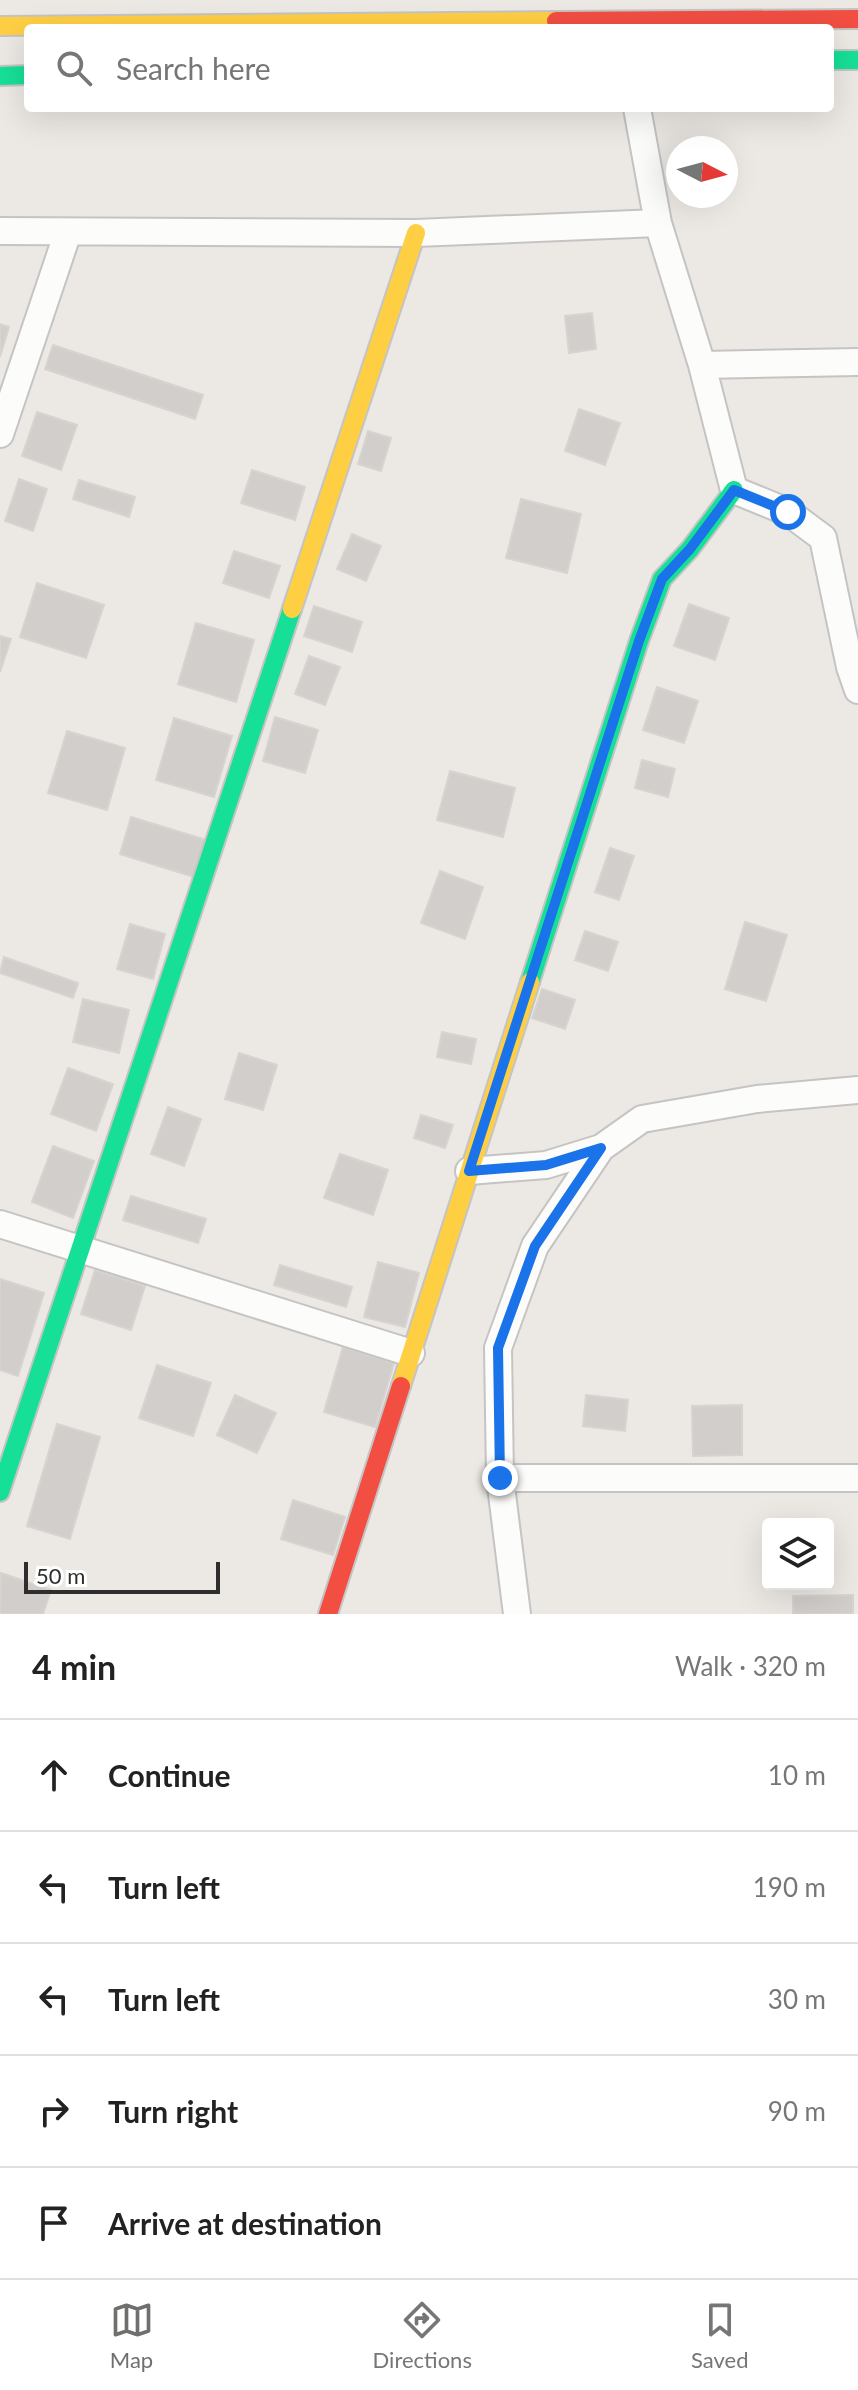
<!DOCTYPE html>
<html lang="en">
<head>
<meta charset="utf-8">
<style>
	body { margin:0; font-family:Lato,sans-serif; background:#f2f2f2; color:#222 }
	.controls { position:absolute; right:24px; bottom:24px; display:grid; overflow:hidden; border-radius:8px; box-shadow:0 8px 32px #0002 }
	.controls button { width:72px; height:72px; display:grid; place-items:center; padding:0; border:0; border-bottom:2px solid #e0e0e0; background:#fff; color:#222; font:40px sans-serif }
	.compass { position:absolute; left:666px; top:136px; width:72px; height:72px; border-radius:50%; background:#fff; box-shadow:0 8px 32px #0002; rotate:96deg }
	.scale { position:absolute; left:24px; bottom:20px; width:196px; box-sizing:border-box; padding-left:8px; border:4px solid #2e2e2e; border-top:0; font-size:22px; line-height:28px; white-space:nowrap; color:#2e2e2e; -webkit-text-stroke:6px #fff; paint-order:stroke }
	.stop { position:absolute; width:24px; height:24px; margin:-18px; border:6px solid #1a73e8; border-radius:50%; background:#fff }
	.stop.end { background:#1a73e8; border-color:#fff; box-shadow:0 2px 8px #0008 }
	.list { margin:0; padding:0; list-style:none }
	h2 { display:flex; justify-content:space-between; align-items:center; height:104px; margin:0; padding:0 32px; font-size:34px }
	h2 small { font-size:26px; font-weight:400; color:#767676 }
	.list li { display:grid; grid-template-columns:52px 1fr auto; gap:24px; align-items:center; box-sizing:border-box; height:112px; padding:0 32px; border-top:2px solid #e0e0e0 }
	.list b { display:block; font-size:30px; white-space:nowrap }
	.list em { font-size:26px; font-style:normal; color:#767676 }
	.icon { flex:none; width:44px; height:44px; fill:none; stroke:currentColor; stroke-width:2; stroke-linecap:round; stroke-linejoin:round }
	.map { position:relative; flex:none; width:858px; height:1614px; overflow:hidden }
	.search { position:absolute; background:#fff; box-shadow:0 8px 32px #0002; left:24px; right:24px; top:24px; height:88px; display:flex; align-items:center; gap:20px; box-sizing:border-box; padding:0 28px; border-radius:8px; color:#767676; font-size:30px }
	.sheet { height:664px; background:#fff }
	nav { display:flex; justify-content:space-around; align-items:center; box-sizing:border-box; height:112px; border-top:2px solid #e0e0e0; background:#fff; font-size:22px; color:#767676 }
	nav a { display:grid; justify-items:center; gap:4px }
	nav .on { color:#706f6e }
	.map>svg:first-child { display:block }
	.building { fill:#d1cecb; stroke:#d7d4d0; stroke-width:2 }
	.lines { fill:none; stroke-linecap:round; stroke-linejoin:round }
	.street-casing { stroke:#c5c4c5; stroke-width:30 }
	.fast-casing { stroke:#c5c4c5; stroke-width:22 }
	.slow-casing { stroke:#c5c4c5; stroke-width:22 }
	.jam-casing { stroke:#c5c4c5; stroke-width:22 }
	.street { stroke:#fcfcfb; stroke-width:26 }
	.fast { stroke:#16e098; stroke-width:18 }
	.slow { stroke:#ffcf43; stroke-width:18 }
	.jam { stroke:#f24e42; stroke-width:18 }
	.route { stroke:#1a73e8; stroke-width:10 }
</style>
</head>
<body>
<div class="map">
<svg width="858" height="1614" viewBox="0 0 858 1614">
	<rect width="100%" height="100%" fill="#ece8e4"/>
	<path class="building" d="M592,313L596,349L569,353L565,316Z
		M0,324L9,327L0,357Z
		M53,345L203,395L195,419L45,369Z
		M579,409L620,423L605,465L565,451Z
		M37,412L77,425L61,470L22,456Z
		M368,431L391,438L381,471L358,464Z
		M252,470L305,487L295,520L241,503Z
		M19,479L47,489L33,531L5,521Z
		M79,480L135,497L129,517L73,499Z
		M521,499L581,514L567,573L506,558Z
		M352,534L381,546L366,581L337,569Z
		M234,551L280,566L269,598L223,583Z
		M37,583L104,605L86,658L20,637Z
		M689,604L729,618L715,660L674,646Z
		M314,606L362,622L352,652L304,636Z
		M196,623L254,640L236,702L178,684Z
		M0,636L11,639L0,672Z
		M309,656L340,667L325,705L295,694Z
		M657,687L698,701L684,743L643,730Z
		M275,717L318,730L305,773L263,761Z
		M174,718L232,736L214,797L156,780Z
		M67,731L125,748L107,810L48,793Z
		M642,760L675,769L668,797L635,788Z
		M450,771L515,788L503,837L437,820Z
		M131,817L206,840L194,877L120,854Z
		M610,848L634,856L619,900L595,892Z
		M440,871L483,887L465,939L421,923Z
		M745,922L787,935L766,1001L725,989Z
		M130,924L165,934L153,979L117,969Z
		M585,931L618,942L608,971L575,960Z
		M4,957L78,983L73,998L0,973Z
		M542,989L575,1000L565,1029L532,1018Z
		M83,999L129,1010L119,1053L73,1042Z
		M442,1032L476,1039L471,1064L437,1057Z
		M239,1053L277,1065L263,1110L225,1099Z
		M68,1068L113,1084L96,1131L51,1114Z
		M168,1107L201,1119L184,1166L151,1154Z
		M421,1115L453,1125L445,1148L414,1138Z
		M53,1146L94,1161L73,1218L32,1202Z
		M340,1154L388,1170L373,1215L324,1198Z
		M131,1196L206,1219L198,1243L123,1220Z
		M378,1262L419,1273L405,1327L364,1317Z
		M280,1265L352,1287L346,1307L274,1285Z
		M95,1270L145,1286L131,1330L81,1314Z
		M0,1279L44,1293L18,1376L0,1370Z
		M343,1347L394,1363L375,1427L324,1412Z
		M157,1365L211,1383L193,1436L139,1418Z
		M235,1395L276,1413L257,1453L217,1435Z
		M586,1395L628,1400L625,1431L583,1426Z
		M742,1405V1455L693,1456L692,1406Z
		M57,1424L100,1437L70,1539L27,1526Z
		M293,1500L345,1517L333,1555L281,1539Z
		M1,1573L51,1590L43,1614H0Z
		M853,1595V1614H793V1596Z"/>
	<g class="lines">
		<g class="street-casing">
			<path id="street" d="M637,108L658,223L702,365L734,490L788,512L823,538L850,667L858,690
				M0,231L416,233L658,223
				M702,365L858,362
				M0,434L68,232
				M469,1171L546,1165L601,1148
				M0,1224L411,1353
				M500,1478H858
				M517,1614L500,1478L498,1348L535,1246L601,1148L642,1119L757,1099L858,1090"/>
		</g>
		<g class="fast-casing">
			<path id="fast" d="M830,60H858
				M0,76L28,75
				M530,982L639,641L662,579L690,549L734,490
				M0,1492L292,609"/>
		</g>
		<g class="slow-casing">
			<path id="slow" d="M0,26L556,21
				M292,609L416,233
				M401,1386L530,982"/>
		</g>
		<g class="jam-casing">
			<path id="jam" d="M556,21L858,19
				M328,1614L401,1386"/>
		</g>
		<use href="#street" class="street"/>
		<use href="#fast" class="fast"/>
		<use href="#slow" class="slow"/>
		<use href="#jam" class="jam"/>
	</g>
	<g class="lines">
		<path class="route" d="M500,1478L498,1348L535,1246L601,1148L546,1165L469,1171L639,641L662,579L690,549L734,490L788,512"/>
	</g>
</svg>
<div class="controls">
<button><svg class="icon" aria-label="layers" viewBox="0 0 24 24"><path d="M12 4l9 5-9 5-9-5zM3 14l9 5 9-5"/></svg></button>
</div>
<svg class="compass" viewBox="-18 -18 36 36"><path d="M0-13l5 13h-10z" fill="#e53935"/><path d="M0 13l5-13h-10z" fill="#767676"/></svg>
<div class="scale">50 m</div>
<div class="stop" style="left:788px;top:512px"></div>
<div class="stop end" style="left:500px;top:1478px"></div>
<div class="search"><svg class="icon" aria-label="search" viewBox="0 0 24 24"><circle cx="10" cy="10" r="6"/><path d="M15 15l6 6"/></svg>Search here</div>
</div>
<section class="sheet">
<h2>4 min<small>Walk · 320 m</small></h2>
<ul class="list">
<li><svg class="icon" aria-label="ahead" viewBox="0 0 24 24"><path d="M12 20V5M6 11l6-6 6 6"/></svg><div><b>Continue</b></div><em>10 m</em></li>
<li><svg class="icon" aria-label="left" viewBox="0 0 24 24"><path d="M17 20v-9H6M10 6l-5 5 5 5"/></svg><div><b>Turn left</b></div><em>190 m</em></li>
<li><svg class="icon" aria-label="left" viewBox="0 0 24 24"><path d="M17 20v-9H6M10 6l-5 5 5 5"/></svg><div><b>Turn left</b></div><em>30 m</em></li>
<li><svg class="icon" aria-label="right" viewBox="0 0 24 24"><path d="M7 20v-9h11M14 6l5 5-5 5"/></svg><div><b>Turn right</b></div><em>90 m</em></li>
<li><svg class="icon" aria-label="arrive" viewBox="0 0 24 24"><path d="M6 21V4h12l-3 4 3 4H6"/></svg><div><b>Arrive at destination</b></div></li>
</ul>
</section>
<nav>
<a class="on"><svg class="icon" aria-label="map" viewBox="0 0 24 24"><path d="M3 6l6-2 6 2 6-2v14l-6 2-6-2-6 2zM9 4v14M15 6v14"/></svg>Map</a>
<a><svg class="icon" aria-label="directions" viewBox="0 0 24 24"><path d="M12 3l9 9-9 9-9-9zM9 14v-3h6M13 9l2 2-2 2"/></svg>Directions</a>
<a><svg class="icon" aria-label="saved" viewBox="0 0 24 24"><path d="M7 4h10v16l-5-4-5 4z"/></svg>Saved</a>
</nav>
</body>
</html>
